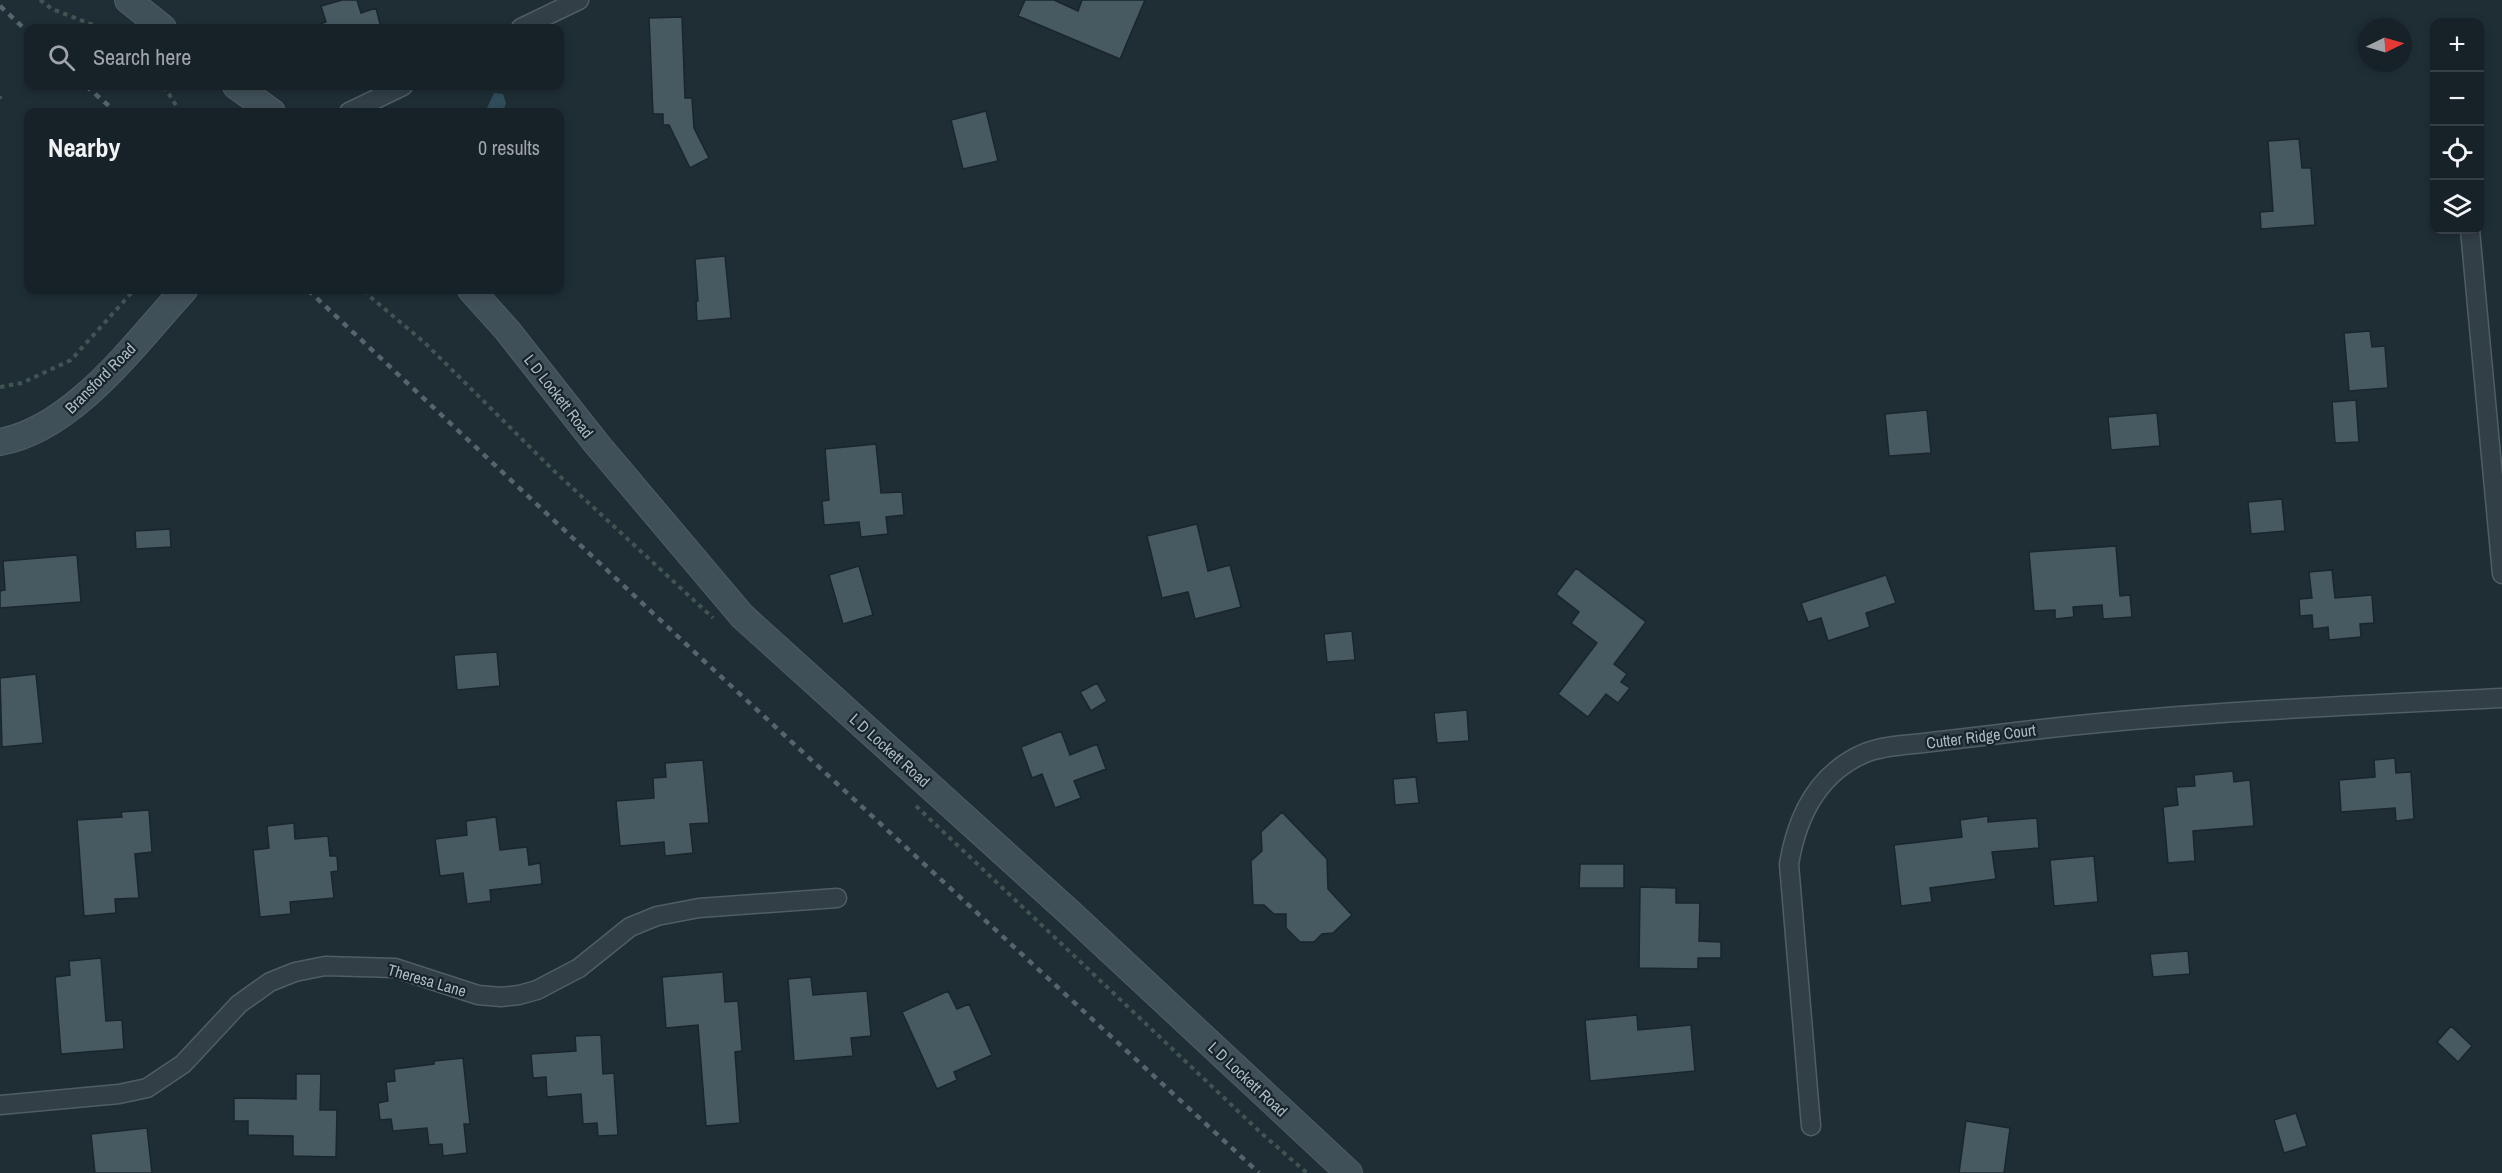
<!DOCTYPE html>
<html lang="en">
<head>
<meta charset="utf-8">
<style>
	body { margin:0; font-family:"Archivo Narrow",sans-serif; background:#202a30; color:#f1f3f6 }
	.controls { position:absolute; right:18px; top:18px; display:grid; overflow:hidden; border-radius:12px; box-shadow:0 3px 9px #0003 }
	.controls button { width:54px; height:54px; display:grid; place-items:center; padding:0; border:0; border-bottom:2px solid #363f45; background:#172228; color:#f1f3f6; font:30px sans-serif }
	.compass { position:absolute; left:2358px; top:18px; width:54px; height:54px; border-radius:50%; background:#172228; box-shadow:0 3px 9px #0003; rotate:85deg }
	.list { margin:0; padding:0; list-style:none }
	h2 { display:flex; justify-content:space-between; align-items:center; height:78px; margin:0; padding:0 24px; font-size:26px }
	h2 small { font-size:20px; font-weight:400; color:#9ea4a8 }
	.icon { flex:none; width:33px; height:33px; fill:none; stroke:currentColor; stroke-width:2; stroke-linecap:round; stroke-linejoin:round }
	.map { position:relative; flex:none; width:2502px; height:1173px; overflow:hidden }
	.search { position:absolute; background:#172228; box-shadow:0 3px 9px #0003; left:24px; top:24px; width:540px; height:66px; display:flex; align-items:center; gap:15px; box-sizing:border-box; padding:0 21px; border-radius:12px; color:#9ea4a8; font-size:22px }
	.panel { position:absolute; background:#172228; box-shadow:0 3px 9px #0003; left:24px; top:108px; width:540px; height:186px; border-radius:12px }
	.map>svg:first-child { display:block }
	.water { fill:#314d5a }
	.building { fill:#475961; stroke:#1a262c; stroke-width:1.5 }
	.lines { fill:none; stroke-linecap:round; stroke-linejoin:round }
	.street-casing { stroke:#505d64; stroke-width:21 }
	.secondary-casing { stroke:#505d64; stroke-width:28 }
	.path { stroke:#405552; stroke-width:4; stroke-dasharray:4.5 4.5; stroke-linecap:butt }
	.street { stroke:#323f46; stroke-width:18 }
	.secondary { stroke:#405059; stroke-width:26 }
	.rail { stroke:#54656d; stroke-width:4.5; stroke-dasharray:6 6; stroke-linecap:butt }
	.labels { text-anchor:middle; stroke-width:4.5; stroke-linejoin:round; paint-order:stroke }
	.street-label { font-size:16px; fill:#acbbc3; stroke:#18242a }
</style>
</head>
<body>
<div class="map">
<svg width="2502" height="1173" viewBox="0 0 2502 1173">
	<rect width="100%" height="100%" fill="#1f2e35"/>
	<path class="water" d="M494,93L503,94L506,103L503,112H485Z"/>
	<path class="building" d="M342,0H357L361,13L376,8L381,28H321L320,24L326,22L321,6Z
		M1025,0H1054L1078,11L1082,0H1145L1120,59L1018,16Z
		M682,17L685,98H692L694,128L709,158L690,168L669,125H663V114H653L649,18Z
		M986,111L998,161L963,169L951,120Z
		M2299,139L2302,168H2311L2315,225L2261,229L2260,212L2273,211L2268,141Z
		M725,256L731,318L697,321L696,301H698L695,259Z
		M2370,331L2372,347L2385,346L2388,388L2349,391L2344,333Z
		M2356,400L2359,442L2335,443L2332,402Z
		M1927,410L1931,453L1889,456L1885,414Z
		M2157,413L2160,446L2111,450L2108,417Z
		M876,444L881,493L902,492L904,515L886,517L888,534L861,537L859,522L824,525L822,501L829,500L825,449Z
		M2282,499L2285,531L2251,534L2248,502Z
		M1197,524L1208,571L1230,565L1241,607L1195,619L1188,592L1162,598L1147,536Z
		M170,529L171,547L136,549L135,531Z
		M2116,546L2120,596L2130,595L2132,617L2103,619L2102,605L2073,607L2074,617L2055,619V610L2034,611L2029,552Z
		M77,555L81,602L0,608V591L5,590L3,561Z
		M859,566L873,615L843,624L829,575Z
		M1576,568L1646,622L1614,664L1627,674L1621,682L1630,688L1618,703L1606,694L1588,717L1558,694L1597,643L1571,623L1579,612L1556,594Z
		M2332,570L2335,598L2372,595L2374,623L2360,624L2361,637L2329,640L2328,627L2313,629L2312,615L2300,616L2299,599L2312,598L2309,572Z
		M1886,575L1896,603L1866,613L1870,627L1828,641L1821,618L1808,622L1801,603Z
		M1352,631L1355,660L1327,662L1324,634Z
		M497,652L500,686L457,690L454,655Z
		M36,674L43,743L2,747L0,678Z
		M1097,683L1107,701L1091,711L1080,692Z
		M1467,710L1469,741L1437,743L1434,713Z
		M1061,731L1070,755L1097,744L1106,769L1074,781L1081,798L1055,808L1042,774L1032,778L1021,747Z
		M2395,758L2396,773L2411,772L2414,819L2396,821L2395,808L2341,812L2339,780L2375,777L2374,760Z
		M703,760L709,823L690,824L693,853L665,856L664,842L620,846L616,801L654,798L653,778L666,777L665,763Z
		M2233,771L2234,782L2250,780L2254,826L2193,831L2195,861L2168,863L2163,807L2178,805L2176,787L2195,786L2194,775Z
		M1416,777L1419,803L1395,805L1393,779Z
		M149,810L152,852L135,854L139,898L115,899L116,913L84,916L77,820L122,817L121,812Z
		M1282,812L1327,859L1328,889L1352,915L1333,933L1322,934L1314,942H1300L1286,928V914H1274L1264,905H1253L1251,861L1262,851L1261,832Z
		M1988,816V822L2037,818L2039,848L1992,852L1996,879L1930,888L1932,902L1901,906L1894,845L1962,837L1960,820Z
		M496,817L500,850L527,847L529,865L540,863L542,884L490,890L491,901L467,904L463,873L440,876L435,839L467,835L466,821Z
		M294,823L295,839L328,836L330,856H337L338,871L331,872L334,898L290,902L291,914L260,917L253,850L269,848L267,826Z
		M2094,856L2098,902L2054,906L2050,860Z
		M1580,864H1624V888H1579Z
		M1640,887L1676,888V903H1700L1699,941L1721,942V958H1698V969L1639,968Z
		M2188,951L2190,974L2153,977L2150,954Z
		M101,958L106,1021L122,1020L124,1049L61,1054L55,977L70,975L69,961Z
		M723,972L725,1002L738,1001L742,1051L735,1052L740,1123L706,1126L698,1025L666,1028L662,977Z
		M811,977L813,995L867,991L871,1036L851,1038L853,1056L794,1061L788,979Z
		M948,991L957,1009L969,1004L992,1055L954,1072L957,1080L937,1089L902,1012Z
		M1637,1015L1638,1030L1691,1025L1695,1071L1590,1081L1585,1020Z
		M2451,1026L2472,1046L2458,1062L2437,1042Z
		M601,1035L603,1074L614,1073L618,1135L598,1136L597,1123L583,1124L581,1094L547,1097L546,1077L533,1078L531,1054L576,1051L575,1036Z
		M463,1058L470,1124H464L467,1153L443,1156L442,1144L429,1145L427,1128L393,1131L391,1119L380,1120L378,1103L388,1101L386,1082L395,1081L394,1069L434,1064V1061Z
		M296,1074H321L320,1110H337L336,1157L293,1156V1136L248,1135V1121H234V1098L296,1099Z
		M2296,1113L2307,1146L2284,1153L2274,1120Z
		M1966,1121L2010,1128L2004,1173H1959Z
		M147,1128L152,1173H95L91,1134Z"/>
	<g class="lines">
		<g class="street-casing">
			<path id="street" d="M521,28L579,0
				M349,112L403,86
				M2470,230L2502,574
				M0,1105L119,1094L147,1088L183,1064L239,1004L270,982L295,972L325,966L395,968L478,995L501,997L519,995L537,990L579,968L630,927L657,916L699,908L837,898
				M1811,1126L1789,864C1797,816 1818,773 1865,753C1882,746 1904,745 1923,743C1948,740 1974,737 2000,734C2166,713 2335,706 2502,698"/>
		</g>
		<g class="secondary-casing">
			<path id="secondary" d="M128,0L163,28
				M236,86L272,112
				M471,290L507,330L596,443L742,616L1069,912L1349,1173
				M0,442C74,429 136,342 184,290"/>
		</g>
		<path class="path" d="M40,0L52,9L101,28
			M164,86L180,112
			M0,96V99
			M365,290L368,295L425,343L553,470L713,618
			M0,387L22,383L71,360L134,290
			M916,806L1260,1132L1307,1173"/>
		<use href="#street" class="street"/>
		<use href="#secondary" class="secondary"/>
		<path class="rail" d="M0,6L28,32
			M86,86L116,112
			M308,290L703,660L1259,1173"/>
	</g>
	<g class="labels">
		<g class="street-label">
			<text transform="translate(100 378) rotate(-45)" y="6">Bransford Road</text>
			<text transform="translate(559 396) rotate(52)" y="6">L D Lockett Road</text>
			<text transform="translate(1981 736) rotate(-7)" y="6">Cutter Ridge Court</text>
			<text transform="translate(890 750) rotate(42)" y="6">L D Lockett Road</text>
			<text transform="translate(427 980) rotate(16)" y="6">Theresa Lane</text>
			<text transform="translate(1248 1079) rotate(43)" y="6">L D Lockett Road</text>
		</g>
	</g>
</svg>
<div class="controls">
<button>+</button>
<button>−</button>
<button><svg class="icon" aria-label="locate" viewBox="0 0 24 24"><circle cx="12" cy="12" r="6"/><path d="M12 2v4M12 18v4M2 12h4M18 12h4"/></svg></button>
<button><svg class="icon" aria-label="layers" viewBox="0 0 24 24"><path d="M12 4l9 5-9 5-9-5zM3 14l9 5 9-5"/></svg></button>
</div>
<svg class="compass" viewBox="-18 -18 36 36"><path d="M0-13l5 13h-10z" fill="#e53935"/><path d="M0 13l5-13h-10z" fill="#9ea4a8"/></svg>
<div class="search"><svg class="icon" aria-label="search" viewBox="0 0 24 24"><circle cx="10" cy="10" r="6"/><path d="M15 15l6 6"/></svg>Search here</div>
<section class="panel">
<h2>Nearby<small>0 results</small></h2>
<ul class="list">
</ul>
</section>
</div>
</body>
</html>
